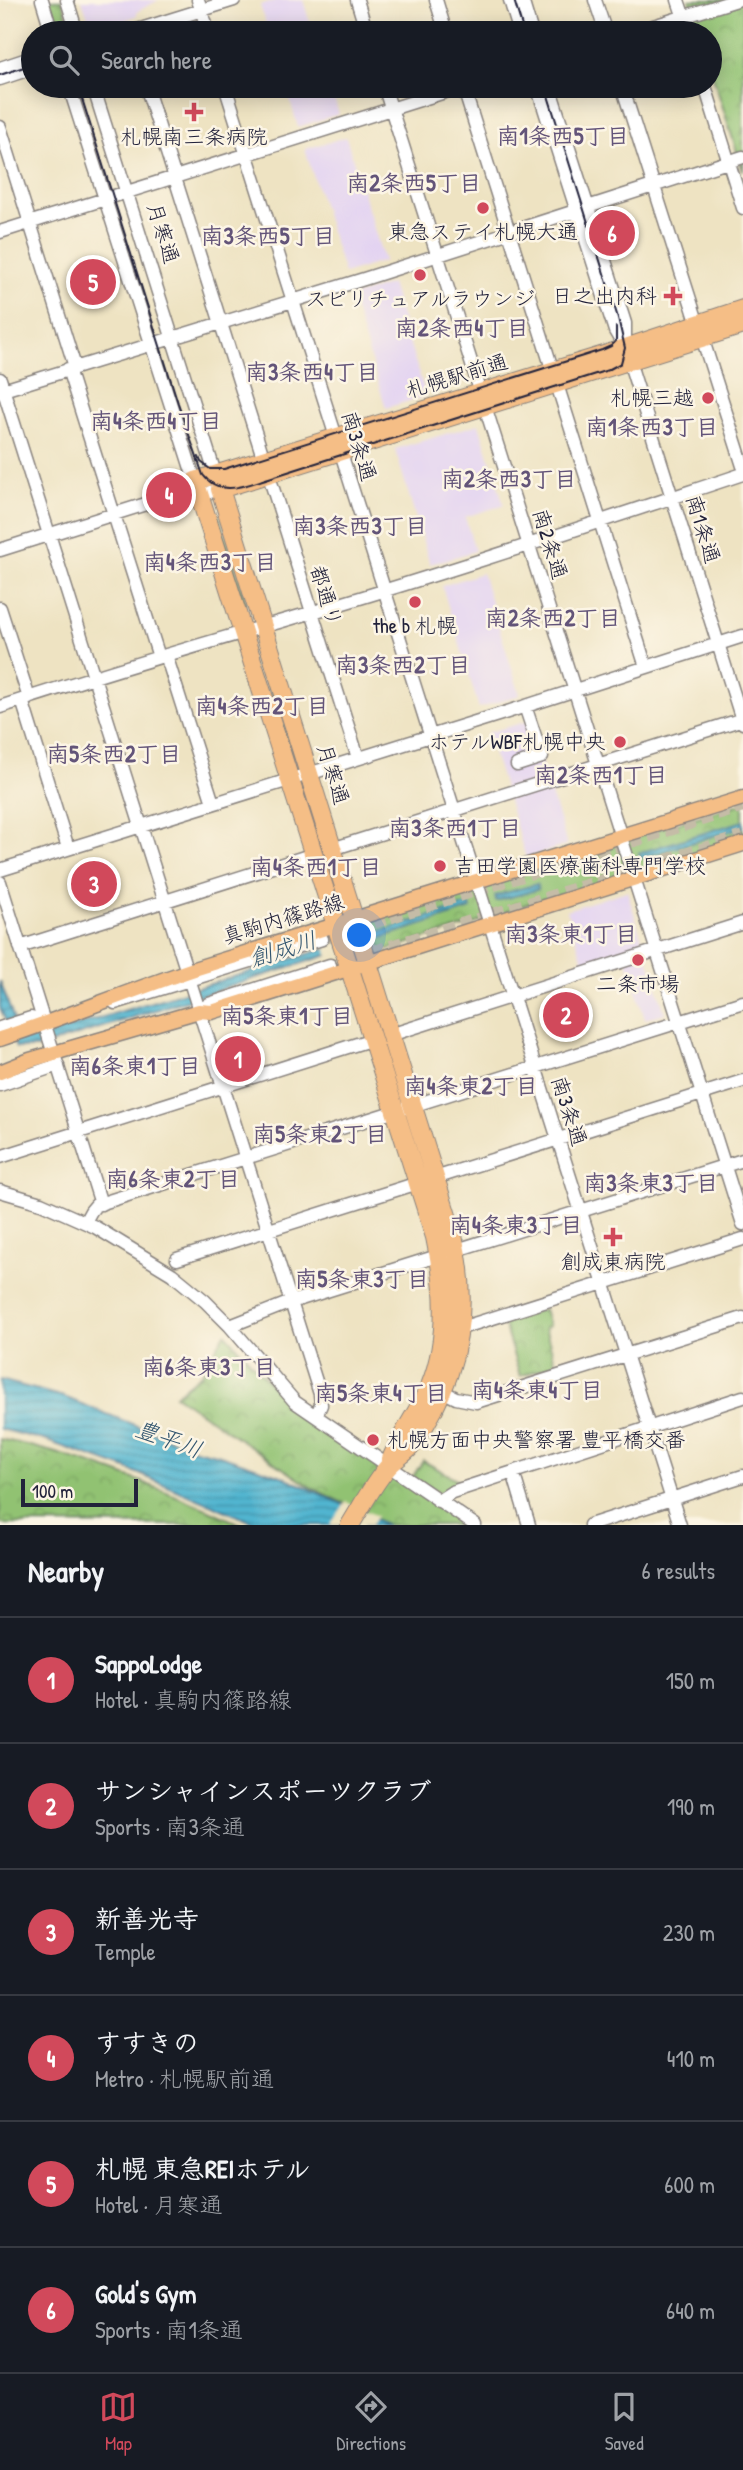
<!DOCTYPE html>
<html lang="en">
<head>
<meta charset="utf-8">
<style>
	body { margin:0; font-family:"Patrick Hand","Klee One",sans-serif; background:#242831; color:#f1f3f6 }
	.scale { position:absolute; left:21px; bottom:18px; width:117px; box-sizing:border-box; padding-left:7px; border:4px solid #22223b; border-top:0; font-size:19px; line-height:24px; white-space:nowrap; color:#22223b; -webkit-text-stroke:5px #fcf5e5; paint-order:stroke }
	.you { position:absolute; left:360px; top:936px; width:24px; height:24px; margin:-18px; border:5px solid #fff; border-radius:50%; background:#1a73e8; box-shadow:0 0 0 10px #1a73e833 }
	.badge { display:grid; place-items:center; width:46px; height:46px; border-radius:50%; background:#d1495b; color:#fff; font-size:23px; font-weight:700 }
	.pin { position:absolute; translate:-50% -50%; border:4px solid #fff; box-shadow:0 2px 7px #0006 }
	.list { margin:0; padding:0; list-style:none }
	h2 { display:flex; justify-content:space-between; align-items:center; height:91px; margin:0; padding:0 28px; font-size:30px }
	h2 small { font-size:23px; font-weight:400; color:#9ea1a6 }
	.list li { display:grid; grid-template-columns:46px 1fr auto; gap:21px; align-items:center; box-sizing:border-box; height:126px; padding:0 28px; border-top:2px solid #363941 }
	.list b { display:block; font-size:26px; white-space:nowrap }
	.list p { margin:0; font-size:23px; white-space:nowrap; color:#9ea1a6 }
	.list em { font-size:23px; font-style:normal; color:#9ea1a6 }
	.icon { flex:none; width:38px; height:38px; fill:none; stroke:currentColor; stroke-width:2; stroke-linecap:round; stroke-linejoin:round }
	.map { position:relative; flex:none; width:743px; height:1525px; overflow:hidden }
	.search { position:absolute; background:#171b24; box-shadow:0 4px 18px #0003; left:21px; right:21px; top:21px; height:77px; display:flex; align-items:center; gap:18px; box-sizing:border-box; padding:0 24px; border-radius:38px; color:#9ea1a6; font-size:26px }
	.sheet { height:847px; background:#171b24 }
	nav { display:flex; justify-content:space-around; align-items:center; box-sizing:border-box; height:98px; border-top:2px solid #363941; background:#171b24; font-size:19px; color:#9ea1a6 }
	nav a { display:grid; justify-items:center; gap:4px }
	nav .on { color:#d1495b }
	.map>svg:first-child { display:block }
	.built { fill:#e3d3f2 }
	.grass { fill:url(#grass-dots); stroke:#5a7256; stroke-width:2 }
	.park { fill:url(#park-crowns); stroke:#5a7256; stroke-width:2 }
	.water { fill:url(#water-rules); stroke:#3a6c86; stroke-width:2 }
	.pier { fill:#eee3c2 }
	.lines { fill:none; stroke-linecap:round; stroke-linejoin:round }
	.minor-tunnel { stroke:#c5bca7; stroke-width:12; stroke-dasharray:12 6; stroke-linecap:butt }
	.minor-casing { stroke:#88827e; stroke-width:15 }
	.major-casing { stroke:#88827e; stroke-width:17 }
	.highway-casing { stroke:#88827e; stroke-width:20 }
	.minor { stroke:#fff; stroke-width:12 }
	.major { stroke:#f5be86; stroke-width:14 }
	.highway { stroke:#f5be86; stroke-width:18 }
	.tram { stroke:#22223b; stroke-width:2 }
	.poi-dot { fill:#d1495b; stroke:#fcf5e5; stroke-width:2.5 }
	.labels { text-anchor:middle; stroke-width:5; stroke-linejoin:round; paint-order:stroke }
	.poi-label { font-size:21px; fill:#22223b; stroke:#fcf5e5 }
	.street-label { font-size:21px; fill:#22223b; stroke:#fcf5e5 }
	.neighbourhood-label { font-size:23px; font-weight:bold; fill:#635479; stroke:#fcf5e5 }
	.water-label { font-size:23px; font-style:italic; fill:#32556f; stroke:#fcf5e5 }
</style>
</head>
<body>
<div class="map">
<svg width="743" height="1525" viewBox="0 0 743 1525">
	<defs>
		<pattern id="grass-dots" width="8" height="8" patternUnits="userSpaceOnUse" patternTransform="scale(1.75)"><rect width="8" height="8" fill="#91c272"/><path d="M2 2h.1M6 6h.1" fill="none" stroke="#7da664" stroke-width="1.8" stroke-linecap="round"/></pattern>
		<pattern id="park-crowns" width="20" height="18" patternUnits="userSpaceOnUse" patternTransform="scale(1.75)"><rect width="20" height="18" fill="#91c272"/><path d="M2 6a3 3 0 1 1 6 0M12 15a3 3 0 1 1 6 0" fill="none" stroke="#7da664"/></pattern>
		<pattern id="water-rules" width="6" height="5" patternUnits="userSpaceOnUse" patternTransform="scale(1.75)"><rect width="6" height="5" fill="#51b5d0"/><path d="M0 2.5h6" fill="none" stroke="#4393aa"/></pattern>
	</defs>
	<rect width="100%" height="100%" fill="#fcf5e5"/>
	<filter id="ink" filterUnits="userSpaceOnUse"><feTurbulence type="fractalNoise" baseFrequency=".0143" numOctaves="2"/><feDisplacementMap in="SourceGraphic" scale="14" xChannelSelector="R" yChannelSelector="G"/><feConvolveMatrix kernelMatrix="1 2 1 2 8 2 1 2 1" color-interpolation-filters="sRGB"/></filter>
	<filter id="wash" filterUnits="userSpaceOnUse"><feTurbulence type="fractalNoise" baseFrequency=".00686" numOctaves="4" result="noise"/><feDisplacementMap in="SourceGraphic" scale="28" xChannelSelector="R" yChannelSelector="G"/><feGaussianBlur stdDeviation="1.57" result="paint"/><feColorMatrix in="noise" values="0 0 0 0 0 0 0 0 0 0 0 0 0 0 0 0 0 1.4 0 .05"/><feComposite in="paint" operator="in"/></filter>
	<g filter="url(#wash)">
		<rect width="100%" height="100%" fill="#eee3c2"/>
		<path class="built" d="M82,0H159L138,11L136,16L96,31L91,26Z
			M276,0H303L313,33H269L260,5Z
			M286,86H330L339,114L298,127Z
			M346,137L384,261L344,274L305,149Z
			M391,284L426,396L386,408L351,297Z
			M479,424L504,505L465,517L475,551L430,564L395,449Z
			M482,573L520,695L479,708L442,586Z
			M528,721L567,845L526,858L487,733Z
			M627,891L665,1013L645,1019L625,954L585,967L567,910Z"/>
		<path class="grass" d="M46,0H62L71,29L57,33Z
			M219,515L246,602L243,603L215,516Z
			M263,654L295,757L292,758L259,655Z
			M308,797L341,902L338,903L304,798Z"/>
		<path class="park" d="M689,0H743V171L710,67V33H699Z
			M743,803V839L567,894L540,899L471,925L382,951L372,919L544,866C576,860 603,849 633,838C668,824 707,815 743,803Z
			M544,1309L549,1326L545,1328L556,1364L520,1376L503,1322Z
			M225,1333L296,1412L468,1525H387L312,1488L175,1395L201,1374Z
			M0,1439C83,1456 165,1489 242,1525L0,1524Z
			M423,1461L462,1482L458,1486L440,1493L412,1478Z"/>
		<path class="water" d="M743,821V827L641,858L639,853Z
			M537,884L538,889L536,890L496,901L495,896Z
			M470,904L471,909L37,1048H16L0,1007V981L21,1040L35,1038Z
			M0,1380L64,1397L195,1449L220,1455L284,1477L387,1525H259L130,1470L44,1440L0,1429Z"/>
		<path class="pier" d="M376,931L379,940L329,957L325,946Z
			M346,1502L377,1516L371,1525H330Z"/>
	</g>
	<g filter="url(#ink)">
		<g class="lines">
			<path class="minor-tunnel" d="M322,939L743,807
				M339,962L743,836"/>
			<g class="minor-casing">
				<path id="minor" d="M42,0L52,33
					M67,0L77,33
					M198,0L209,33
					M357,0L367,33
					M436,0L446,33
					M510,0L520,33
					M522,0L532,33
					M595,0L606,33
					M678,0L689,33
					M128,33L234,0
					M631,33L737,0
					M0,68L33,57
					M0,79L33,68
					M93,86L220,489L200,495L194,493
					M146,86L358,758
					M225,86L680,1525
					M384,86L743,1224
					M463,86L646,667
					M537,86L615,331L625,348L743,723
					M549,86L625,323V346
					M622,86L743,466
					M705,86L743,208
					M0,127L75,367
					M0,232L464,86
					M68,369L159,657
					M0,379L320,1394L321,1405L316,1416
					M0,391L364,279L743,157
					M0,550L187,491L195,481L69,86
					M0,608L29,698
					M166,655L213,803
					M22,700L68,848
					M0,707C92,677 185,649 279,622C435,577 589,525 743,474
					M517,765L542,757L525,706
					M332,849L743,719
					M0,870L501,714L743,636
					M0,882L101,1204
					M20,947L314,854
					M115,1003L322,939
					M199,1011L209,1004L330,965
					M0,1028L31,1018L45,1022
					M390,1035L743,923
					M0,1085L58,1065
					M0,1157L373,1039
					M435,1178L743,1081
					M0,1191L41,1203L95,1227L172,1274L205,1301L230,1326L295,1402L475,1525
					M85,1222L91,1211L96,1205L743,1002
					M177,1259L418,1183
					M230,1326L291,1302L743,1160
					M461,1328L743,1239
					M442,1391L456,1398L476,1402L743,1318
					M513,1472L529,1525
					M438,1501L452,1492L743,1397
					M590,1525L743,1476"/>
			</g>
			<g class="major-casing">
				<path id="major" d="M0,1039C66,1017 131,990 197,968L743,798
					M0,1072L30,1060L199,1011L212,1012L743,844"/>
			</g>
			<g class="highway-casing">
				<path id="highway" d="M390,1462C400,1435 418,1413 430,1386C449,1339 446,1286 435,1237L195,481L604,355L743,309
					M350,1525C362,1506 373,1484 388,1467C395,1459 405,1454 412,1445C458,1380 472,1310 452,1232L220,489L743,325"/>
			</g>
			<use href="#minor" class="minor"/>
			<use href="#major" class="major"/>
			<use href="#highway" class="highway"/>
			<path class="tram" d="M514,0L524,33
				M0,75L33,64
				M78,86L178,403L203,475C221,498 246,485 269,478L608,370L621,363L625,348L618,318L545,86
				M199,457L201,462L210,469H224L602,350L611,346L616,341V327"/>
		</g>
	</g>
	<g class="poi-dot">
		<path d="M190.5 101.5h7v7h7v7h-7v7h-7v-7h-7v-7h7z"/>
		<circle cx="483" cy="208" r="7"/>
		<circle cx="420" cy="275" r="7"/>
		<path d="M669.5 285.5h7v7h7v7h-7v7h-7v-7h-7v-7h7z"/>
		<circle cx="708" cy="398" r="7"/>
		<circle cx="415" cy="602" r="7"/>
		<circle cx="620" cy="742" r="7"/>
		<circle cx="440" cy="866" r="7"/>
		<circle cx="638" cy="960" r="7"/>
		<path d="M609.5 1226.5h7v7h7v7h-7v7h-7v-7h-7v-7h7z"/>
		<circle cx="373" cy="1440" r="7"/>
	</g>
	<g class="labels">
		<g class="poi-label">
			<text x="194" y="144">札幌南三条病院</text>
			<text x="483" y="239">東急ステイ札幌大通</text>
			<text x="657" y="303" text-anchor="end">日之出内科</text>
			<text x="420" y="306">スピリチュアルラウンジ</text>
			<text x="694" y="405" text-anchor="end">札幌三越</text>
			<text x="415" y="633">the b 札幌</text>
			<text x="606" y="749" text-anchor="end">ホテルWBF札幌中央</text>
			<text x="454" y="873" text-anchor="start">吉田学園医療歯科専門学校</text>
			<text x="638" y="991">二条市場</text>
			<text x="613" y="1269">創成東病院</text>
			<text x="387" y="1447" text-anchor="start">札幌方面中央警察署 豊平橋交番</text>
		</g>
		<g class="street-label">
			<text transform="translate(163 233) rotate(73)" y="7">月寒通</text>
			<text transform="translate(457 376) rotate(-17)" y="7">札幌駅前通</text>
			<text transform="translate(359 446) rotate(73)" y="7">南3条通</text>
			<text transform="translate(703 529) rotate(73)" y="7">南1条通</text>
			<text transform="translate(550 544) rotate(73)" y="7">南2条通</text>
			<text transform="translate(326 596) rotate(73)" y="7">都通り</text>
			<text transform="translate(333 774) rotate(73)" y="7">月寒通</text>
			<text transform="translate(283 919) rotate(-17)" y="7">真駒内篠路線</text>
			<text transform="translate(569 1111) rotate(72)" y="7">南3条通</text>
		</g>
		<g class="neighbourhood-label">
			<text x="563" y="144">南1条西5丁目</text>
			<text x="414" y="191">南2条西5丁目</text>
			<text x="268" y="244">南3条西5丁目</text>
			<text x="462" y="336">南2条西4丁目</text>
			<text x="312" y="380">南3条西4丁目</text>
			<text x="156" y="429">南4条西4丁目</text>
			<text x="652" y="435">南1条西3丁目</text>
			<text x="509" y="487">南2条西3丁目</text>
			<text x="360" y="534">南3条西3丁目</text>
			<text x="210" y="570">南4条西3丁目</text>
			<text x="553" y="626">南2条西2丁目</text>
			<text x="403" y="673">南3条西2丁目</text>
			<text x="262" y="714">南4条西2丁目</text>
			<text x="114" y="762">南5条西2丁目</text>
			<text x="601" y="783">南2条西1丁目</text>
			<text x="455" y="836">南3条西1丁目</text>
			<text x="316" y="875">南4条西1丁目</text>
			<text x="571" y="942">南3条東1丁目</text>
			<text x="287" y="1024">南5条東1丁目</text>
			<text x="135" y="1074">南6条東1丁目</text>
			<text x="471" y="1094">南4条東2丁目</text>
			<text x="320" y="1142">南5条東2丁目</text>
			<text x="173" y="1187">南6条東2丁目</text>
			<text x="651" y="1191">南3条東3丁目</text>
			<text x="516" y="1233">南4条東3丁目</text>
			<text x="362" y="1287">南5条東3丁目</text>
			<text x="209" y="1375">南6条東3丁目</text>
			<text x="537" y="1398">南4条東4丁目</text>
			<text x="381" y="1401">南5条東4丁目</text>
		</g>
		<g class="water-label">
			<text transform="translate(283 949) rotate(-17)" y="8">創成川</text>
			<text transform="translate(169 1439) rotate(20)" y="8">豊平川</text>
		</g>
	</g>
</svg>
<div class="scale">100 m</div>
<div class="you"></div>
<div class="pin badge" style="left:238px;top:1059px">1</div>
<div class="pin badge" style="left:566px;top:1015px">2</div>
<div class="pin badge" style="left:94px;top:884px">3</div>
<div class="pin badge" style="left:169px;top:495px">4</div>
<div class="pin badge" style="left:93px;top:282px">5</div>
<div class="pin badge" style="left:612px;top:233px">6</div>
<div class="search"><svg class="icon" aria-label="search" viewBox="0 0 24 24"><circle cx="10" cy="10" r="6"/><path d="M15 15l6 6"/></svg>Search here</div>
</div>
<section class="sheet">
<h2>Nearby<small>6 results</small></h2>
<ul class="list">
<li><span class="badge">1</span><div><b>SappoLodge</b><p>Hotel · 真駒内篠路線</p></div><em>150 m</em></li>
<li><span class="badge">2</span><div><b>サンシャインスポーツクラブ</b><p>Sports · 南3条通</p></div><em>190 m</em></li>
<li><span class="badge">3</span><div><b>新善光寺</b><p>Temple</p></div><em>230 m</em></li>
<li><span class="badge">4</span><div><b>すすきの</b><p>Metro · 札幌駅前通</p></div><em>410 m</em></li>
<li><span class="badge">5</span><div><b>札幌 東急REIホテル</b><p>Hotel · 月寒通</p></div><em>600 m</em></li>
<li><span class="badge">6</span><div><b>Gold's Gym</b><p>Sports · 南1条通</p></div><em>640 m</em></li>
</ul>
</section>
<nav>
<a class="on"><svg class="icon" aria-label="map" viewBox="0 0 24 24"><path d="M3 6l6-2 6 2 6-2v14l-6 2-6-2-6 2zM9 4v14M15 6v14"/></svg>Map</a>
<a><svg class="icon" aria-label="directions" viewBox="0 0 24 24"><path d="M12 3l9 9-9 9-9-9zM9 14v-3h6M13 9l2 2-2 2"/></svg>Directions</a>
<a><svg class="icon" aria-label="saved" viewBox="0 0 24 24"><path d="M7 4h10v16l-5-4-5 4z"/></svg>Saved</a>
</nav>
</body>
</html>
